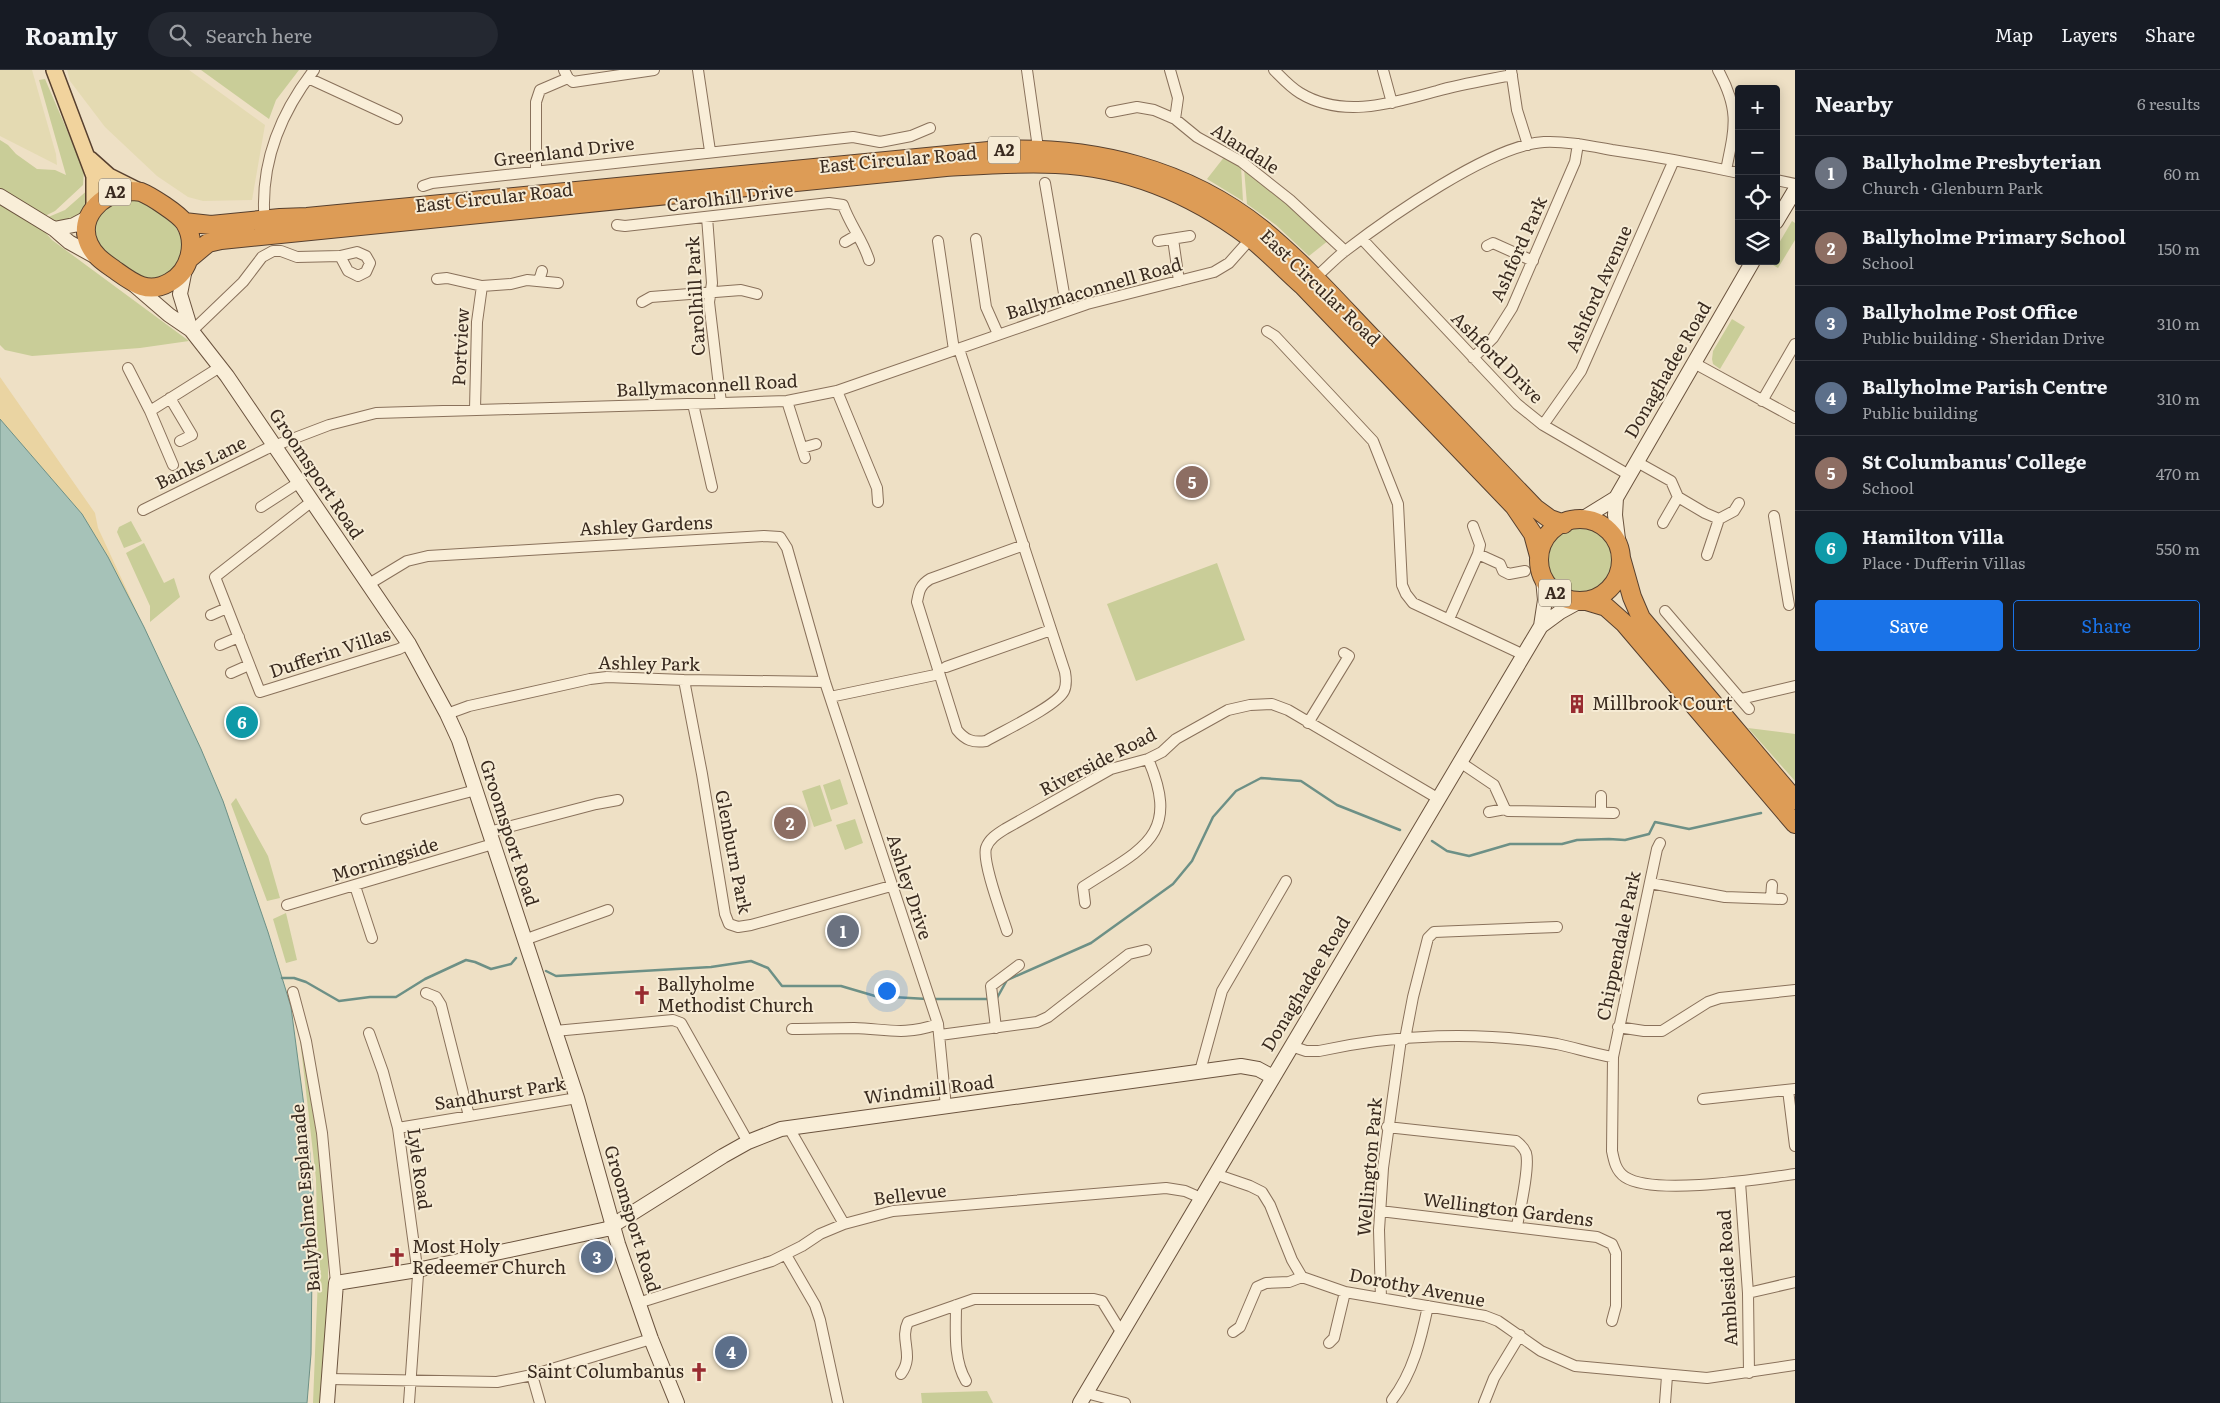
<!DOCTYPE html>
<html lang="en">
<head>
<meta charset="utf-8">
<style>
	body { margin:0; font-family:Literata,serif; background:#242831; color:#f1f3f6 }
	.controls { position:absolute; right:15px; top:15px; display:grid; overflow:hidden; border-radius:5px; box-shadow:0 2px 12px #0003 }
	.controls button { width:45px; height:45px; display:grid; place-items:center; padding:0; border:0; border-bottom:1px solid #363941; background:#171b24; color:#f1f3f6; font:25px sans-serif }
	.you { position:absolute; left:886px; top:920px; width:18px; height:18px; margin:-12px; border:4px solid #fff; border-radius:50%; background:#1a73e8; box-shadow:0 0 0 8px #1a73e833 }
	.badge { display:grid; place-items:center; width:32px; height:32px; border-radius:50%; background:#1a73e8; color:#fff; font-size:16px; font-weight:700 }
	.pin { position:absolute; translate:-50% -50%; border:2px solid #fff; box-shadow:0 1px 5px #0006 }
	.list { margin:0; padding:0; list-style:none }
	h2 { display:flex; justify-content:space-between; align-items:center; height:65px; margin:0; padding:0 20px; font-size:21px }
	h2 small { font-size:16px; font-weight:400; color:#9ea1a6 }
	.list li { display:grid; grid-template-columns:32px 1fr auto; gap:15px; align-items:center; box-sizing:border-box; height:75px; padding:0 20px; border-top:1px solid #363941 }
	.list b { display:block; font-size:19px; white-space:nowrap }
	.list p { margin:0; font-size:16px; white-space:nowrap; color:#9ea1a6 }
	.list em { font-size:16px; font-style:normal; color:#9ea1a6 }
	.actions { display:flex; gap:10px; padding:15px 20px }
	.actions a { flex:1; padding:11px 0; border:1px solid #1a73e8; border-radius:5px; text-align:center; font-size:18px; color:#1a73e8 }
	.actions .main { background:#1a73e8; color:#fff }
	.icon { flex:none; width:28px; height:28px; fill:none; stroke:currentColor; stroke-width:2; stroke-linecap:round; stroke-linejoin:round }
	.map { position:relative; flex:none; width:1795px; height:1333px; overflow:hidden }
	header { display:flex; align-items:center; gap:30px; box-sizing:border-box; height:70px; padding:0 25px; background:#171b24; border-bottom:1px solid #363941 }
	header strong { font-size:24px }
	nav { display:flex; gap:28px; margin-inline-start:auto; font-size:18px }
	.search { width:350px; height:45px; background:#242831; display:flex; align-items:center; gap:12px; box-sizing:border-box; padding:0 18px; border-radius:28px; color:#9ea1a6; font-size:19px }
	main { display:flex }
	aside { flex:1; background:#171b24 }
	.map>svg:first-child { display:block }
	.farmland { fill:#e4dab2 }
	.green { fill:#c9cd98 }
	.sand { fill:#ead4a2 }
	.water { fill:#a6c2b8; stroke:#6d9086 }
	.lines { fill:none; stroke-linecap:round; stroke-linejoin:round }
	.stream { stroke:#6d9086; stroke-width:2.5 }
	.street-casing { stroke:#89715b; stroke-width:12 }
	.secondary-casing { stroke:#6b533e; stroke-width:16 }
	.primary-casing { stroke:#57402f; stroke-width:18 }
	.highway-casing { stroke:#57402f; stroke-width:20 }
	.street { stroke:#f9eed8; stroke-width:10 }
	.secondary { stroke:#f9eed8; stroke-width:14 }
	.primary { stroke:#f1d39d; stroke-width:15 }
	.highway { stroke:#dd9c56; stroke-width:18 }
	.labels { text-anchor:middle; stroke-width:4; stroke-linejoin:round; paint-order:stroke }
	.shield { fill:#f6ebd4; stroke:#726455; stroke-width:1 }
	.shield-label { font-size:16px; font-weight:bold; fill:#392a1f }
	.street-label { font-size:18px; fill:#392a1f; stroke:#f6ebd4 }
	.poi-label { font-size:18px; fill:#392a1f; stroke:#f6ebd4; text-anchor:start }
</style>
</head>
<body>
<header>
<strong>Roamly</strong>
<div class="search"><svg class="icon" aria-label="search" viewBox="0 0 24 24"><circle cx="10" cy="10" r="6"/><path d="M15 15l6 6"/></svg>Search here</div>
<nav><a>Map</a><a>Layers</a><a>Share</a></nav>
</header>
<main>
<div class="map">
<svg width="1795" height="1333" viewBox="0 0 1795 1333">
	<rect width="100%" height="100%" fill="#eee0c5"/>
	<path class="farmland" d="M0,0H32L56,84L57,95L0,66Z
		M67,0H189L265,55L252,130L203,131L188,127L157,106L105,57L70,11Z"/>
	<path class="green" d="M201,0H299L276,30L269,49Z
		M45,9L84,100L83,115L55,141L35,151L52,170L189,271L140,278L32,286L5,280L0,275V70L8,75L16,84L37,99L55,100L66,105L39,10Z
		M1225,86L1241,96L1243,131L1207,109Z
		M1244,98L1281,127L1329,170L1309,186L1276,155L1247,134Z
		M90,118C91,123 90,125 88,130C81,149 65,155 46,148L65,140Z
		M138,129L152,137L175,156L181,167L182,182L176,196L167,204L156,209H142L104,185L97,174L94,160L98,145L115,130Z
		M1792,151L1795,153V170L1778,198L1768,192L1776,191V178Z
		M1732,249L1745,257L1720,299L1713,294L1712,289L1713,281Z
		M131,451L142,471L124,478L117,462L119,457Z
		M1548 491a33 33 0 1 1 66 0a33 33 0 1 1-66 0Z
		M144,473L164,513L174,508L180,527L150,552V536L126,483Z
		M1217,493L1245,570L1136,611L1107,534Z
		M1748,658L1795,664V711Z
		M840,709L848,734L831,740L823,715Z
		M820,715L832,751L814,757L802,721Z
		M236,728L268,786L280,828L267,831L231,734Z
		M855,749L863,773L845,780L836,755Z
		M286,843L297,890L286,893L273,849Z
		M299,960L319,1068L328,1186V1239L321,1333H313L318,1208L316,1109Z
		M987,1321L993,1333H922L921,1323Z"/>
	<path class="sand" d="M0,307L95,443L98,458L144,557L108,487L82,444L0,349Z"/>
	<path class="water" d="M0,349L82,444L108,487L144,557L201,679L223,731L268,862L291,937L309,1074L313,1121L311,1284L307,1333H0Z"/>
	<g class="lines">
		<path class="stream" d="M1432,771L1447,781L1469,786L1510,774H1562L1577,770L1609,769L1625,770L1649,764L1655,752L1689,759L1761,743
			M546,901L556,906L711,897L751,891L768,898L782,916H841L875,926L927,929
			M282,908H294L306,912L339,931L370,927H396L425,909L466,890L475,892L491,899L511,894L516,888
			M995,928H997L1007,910L1091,873L1173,814L1192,791L1213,747L1236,721L1261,708L1301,711L1337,735L1400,760
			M932,929H989"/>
		<g class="street-casing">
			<path id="street" d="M564,0L568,8L573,12L654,0
				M698,0L710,81
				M1027,0L1039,85
				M1170,0L1178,28L1175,49
				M1274,0C1282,8 1290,17 1300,23C1343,49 1392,33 1437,21C1461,14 1487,10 1512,5
				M1383,0L1392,33
				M1511,0L1517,40L1528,75
				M1718,0C1740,40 1735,57 1726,100
				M308,8L397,49
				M1111,42L1137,37L1154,40L1175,49L1197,67L1242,92L1290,130L1345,181
				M536,101V32L540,20L568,8
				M1776,110L1795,114
				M1045,113L1067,241
				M423,116L432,113L853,67L880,72L911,66L930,58
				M707,147L712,213L709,232L721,333
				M265,155C259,97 279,45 314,0
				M617,155L625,156L829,133L843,135C850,155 863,170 869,190
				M976,169L986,237L998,264
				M1173,169L1179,211
				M1362,169L1517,334L1543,355L1629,405
				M938,171L954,280
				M1158,171L1190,166
				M845,172L857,165
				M1487,176L1493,173L1533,191
				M437,209L447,208L482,216L511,214L527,210L558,213
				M539,211L542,201
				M1311,211C1323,202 1333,190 1345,181C1388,148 1491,75 1544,72C1566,71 1590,76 1612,80C1654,86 1697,94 1739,103
				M642,232L651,227L741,220L757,224
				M192,261L243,212L262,187L273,181H281L297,187L340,186L357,182L366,186L370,193L366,202L358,206L348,201L340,186
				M1267,261L1275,266L1373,371L1398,434L1402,515L1406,524L1413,533L1524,585
				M959,279L1065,602C1066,608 1067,615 1064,621C1057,636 1003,661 986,671C973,673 965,670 957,660L917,532C919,521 920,515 930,509L1024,475
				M1473,288L1493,268L1512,238L1575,92L1578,74
				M1694,293L1795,348
				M128,298L150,341L173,395
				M837,321L877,418L878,432
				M170,328L192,365L180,371
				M787,331L805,388
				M1762,331L1795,274
				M693,334L712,417
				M475,339L477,252L482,216
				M150,341L220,297
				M1543,355L1581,301L1674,90
				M802,378L816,374
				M1637,392L1671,411L1678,427L1705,443L1719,449
				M311,432L215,507L260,622L399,579L409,574
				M261,437L298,413
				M143,440L266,379L329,355L376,343L787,331L837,321L1087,234L1214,202L1229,193L1253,166
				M1774,446L1789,535
				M1663,453L1678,427
				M1478,484L1500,494L1503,501L1509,504L1525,501
				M1707,485L1719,449L1734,441L1739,433
				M369,514L407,491L428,486L764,466L780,467L787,478L825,612L938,954L946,1037
				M1665,541L1749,639
				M211,545L227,538
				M1449,549L1478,484L1480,475L1473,456
				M220,575L239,567
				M946,597L1051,560
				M231,603L249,595
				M684,610L702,704L725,844L729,854L738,857L751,855L891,816
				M830,627L935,605L938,602
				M1741,629L1795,616
				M447,644L469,636L590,609L607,607L684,610L825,612
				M1308,653L1349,586L1344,583
				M1460,692L1494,715L1505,739L1508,741L1614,743
				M1489,742L1505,739
				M1601,742V726
				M366,749L476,720
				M489,762L596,734L618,730
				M1650,813L1725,827L1782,829
				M355,816L372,868
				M1771,828L1772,815
				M1085,833L1083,817C1141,779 1182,767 1148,689
				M287,835L493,774
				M1007,861C1002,845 982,792 986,778C989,769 997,764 1005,759L1111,699L1148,689L1162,682L1176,669L1228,640L1250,635L1272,634L1288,640L1439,729
				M524,870L608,840
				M293,922L306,971L322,1063L336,1213
				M426,923L436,927L441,935L469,1046
				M1618,957L1644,961H1662L1708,932L1720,928L1795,920
				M996,958L991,916L1019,895
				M792,959C812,959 833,958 854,958C887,959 904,966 938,954
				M555,961L673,950L681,953L748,1072
				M369,963L383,1002L398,1058L418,1205L409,1333
				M940,965L1037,952L1048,947L1129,884L1146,880
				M1405,969L1413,927L1428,868L1434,862L1557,857
				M1291,976L1306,981H1319C1396,964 1479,961 1557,974C1576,978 1594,984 1613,987L1612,1081C1614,1091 1616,1101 1625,1107C1654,1126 1759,1109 1795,1104
				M1613,987L1657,779L1660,773
				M1200,1001L1222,921L1286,811
				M1788,1020L1795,1076
				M1703,1029L1795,1019
				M1387,1057L1516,1071C1520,1074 1524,1078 1526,1083C1530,1096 1520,1140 1517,1156
				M398,1058L577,1028
				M789,1058L844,1154
				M1215,1104L1250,1116L1262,1122L1270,1135L1292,1190L1302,1207L1345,1222L1485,1246L1498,1251L1541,1281L1575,1296L1707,1308L1795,1295
				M1740,1112L1748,1223L1749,1303
				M1380,1141L1597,1167L1612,1174L1616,1183V1236L1612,1251
				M786,1185L815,1235L820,1250L838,1333
				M1748,1223L1795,1212
				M1381,1228L1379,1160L1383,1098L1401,969
				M638,1233L772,1191L802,1176L820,1164L844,1154L893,1141L1166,1118L1185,1121L1201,1128
				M956,1235C956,1260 953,1289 966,1311
				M1233,1262L1240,1257L1257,1217L1266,1213L1289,1212L1302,1207
				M1329,1273L1334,1268L1345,1222
				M901,1304C915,1285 899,1270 908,1252L974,1229H1094L1102,1231L1118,1257L1123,1261
				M532,1305L540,1333
				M329,1309L497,1312L532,1305L651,1269
				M1086,1323L1125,1333
				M1392,1330C1413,1303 1421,1269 1428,1236
				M1484,1333L1494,1308L1520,1265
				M1665,1333L1667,1306"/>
		</g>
		<g class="secondary-casing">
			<path id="secondary" d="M0,126L54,159L69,172L96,187
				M1776,152L1795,120
				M54,159L74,155L89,147
				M185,199L180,224L191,260
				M133,214L169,245L191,260L227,306L409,574L447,644L459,670L577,1028L618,1174L651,1269L677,1333
				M1616,428L1615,445L1619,477
				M1582,449L1616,428L1753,191
				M1541,556L1560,542L1580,531
				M327,1333L336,1213L417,1200L607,1159L723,1086L748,1072L781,1059L1241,996L1258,999L1273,1007
				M1080,1333L1541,556L1545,530L1543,509"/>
		</g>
		<g class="primary-casing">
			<path id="primary" d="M54,0L94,106V137
				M90,89L109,106L141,122"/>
		</g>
		<g class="highway-casing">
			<path id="highway" d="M126,121C131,121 137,121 141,122C151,126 179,144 185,153C197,173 190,201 170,212C148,225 133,213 115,200C104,192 95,187 89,174C77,147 102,124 126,121Z
				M184,152L211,155L280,148L307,147L999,80C1094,76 1187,99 1262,159C1305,194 1342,237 1380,276C1431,330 1483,384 1535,438L1550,449L1564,454
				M190,188L208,173L221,170L946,97C982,95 1019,92 1056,94C1127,97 1193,125 1249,167C1268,182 1285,200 1303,216L1514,436L1533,464L1539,486
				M1539 490a41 41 0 1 1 82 0a41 41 0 1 1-82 0Z
				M1621,488L1632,527L1641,548L1795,730
				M1586,531L1606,537L1624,553L1795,754"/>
		</g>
		<use href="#street" class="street"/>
		<use href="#secondary" class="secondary"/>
		<use href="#primary" class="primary"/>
		<use href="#highway" class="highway"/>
	</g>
	<defs>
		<g id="building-bare" transform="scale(1.5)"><path d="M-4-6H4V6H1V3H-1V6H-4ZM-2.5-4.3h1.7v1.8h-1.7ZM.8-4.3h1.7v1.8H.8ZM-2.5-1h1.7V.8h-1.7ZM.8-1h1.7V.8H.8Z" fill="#982b30" stroke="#f6ebd4" stroke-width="2.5" paint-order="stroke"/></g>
		<g id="church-bare" transform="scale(1.5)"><path d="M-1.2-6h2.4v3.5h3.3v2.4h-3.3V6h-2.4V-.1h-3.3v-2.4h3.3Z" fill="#982b30" stroke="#f6ebd4" stroke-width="2.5" paint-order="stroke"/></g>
	</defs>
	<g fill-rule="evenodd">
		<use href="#building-bare" x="1577" y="634"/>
		<use href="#church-bare" x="642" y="925"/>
		<use href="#church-bare" x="397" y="1187"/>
		<use href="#church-bare" x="699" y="1302"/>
	</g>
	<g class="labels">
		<g class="shield">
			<rect x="988" y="66.5" width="32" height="27" rx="4"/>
			<rect x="99" y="108.5" width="32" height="27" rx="4"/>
			<rect x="1539" y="509.5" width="32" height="27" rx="4"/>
		</g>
		<g class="shield-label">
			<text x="1004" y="86">A2</text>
			<text x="115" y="128">A2</text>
			<text x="1555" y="529">A2</text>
		</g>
		<g class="street-label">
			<text transform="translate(1245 79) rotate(33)" y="6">Alandale</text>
			<text transform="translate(564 82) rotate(-7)" y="6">Greenland Drive</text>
			<text transform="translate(898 90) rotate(-5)" y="6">East Circular Road</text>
			<text transform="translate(494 128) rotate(-6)" y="6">East Circular Road</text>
			<text transform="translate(730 128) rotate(-7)" y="6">Carolhill Drive</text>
			<text transform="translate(1519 179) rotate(-66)" y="6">Ashford Park</text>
			<text transform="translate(1320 218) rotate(44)" y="6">East Circular Road</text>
			<text transform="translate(1094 219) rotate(-16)" y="6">Ballymaconnell Road</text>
			<text transform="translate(1599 219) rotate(-66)" y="6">Ashford Avenue</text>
			<text transform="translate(696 226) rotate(-93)" y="6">Carolhill Park</text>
			<text transform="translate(461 277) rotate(-87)" y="6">Portview</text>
			<text transform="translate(1497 288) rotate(45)" y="6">Ashford Drive</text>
			<text transform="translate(1668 300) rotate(-60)" y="6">Donaghadee Road</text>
			<text transform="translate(707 316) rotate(-3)" y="6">Ballymaconnell Road</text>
			<text transform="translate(201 393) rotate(-26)" y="6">Banks Lane</text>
			<text transform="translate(316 404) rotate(56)" y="6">Groomsport Road</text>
			<text transform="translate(646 456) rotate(-3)" y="6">Ashley Gardens</text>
			<text transform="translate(330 583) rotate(-18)" y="6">Dufferin Villas</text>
			<text transform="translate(649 594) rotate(1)" y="6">Ashley Park</text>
			<text transform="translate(1098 692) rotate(-27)" y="6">Riverside Road</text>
			<text transform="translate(509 763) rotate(72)" y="6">Groomsport Road</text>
			<text transform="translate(733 782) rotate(79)" y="6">Glenburn Park</text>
			<text transform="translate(385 790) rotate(-17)" y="6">Morningside</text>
			<text transform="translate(909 817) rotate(72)" y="6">Ashley Drive</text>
			<text transform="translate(1619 876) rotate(-78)" y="6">Chippendale Park</text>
			<text transform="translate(1306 914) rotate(-59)" y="6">Donaghadee Road</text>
			<text transform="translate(929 1020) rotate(-7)" y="6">Windmill Road</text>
			<text transform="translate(500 1024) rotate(-9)" y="6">Sandhurst Park</text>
			<text transform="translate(1370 1097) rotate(-85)" y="6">Wellington Park</text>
			<text transform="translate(419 1099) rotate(82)" y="6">Lyle Road</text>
			<text transform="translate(910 1125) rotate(-7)" y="6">Bellevue</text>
			<text transform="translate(306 1128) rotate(-95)" y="6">Ballyholme Esplanade</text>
			<text transform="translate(1508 1140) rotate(7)" y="6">Wellington Gardens</text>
			<text transform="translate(632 1149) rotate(73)" y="6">Groomsport Road</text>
			<text transform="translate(1728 1208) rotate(-93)" y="6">Ambleside Road</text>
			<text transform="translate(1417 1218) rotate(11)" y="6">Dorothy Avenue</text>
		</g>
		<g class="poi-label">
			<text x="1592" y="640">Millbrook Court</text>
			<text x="657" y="921">Ballyholme<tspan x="657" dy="21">Methodist Church</tspan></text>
			<text x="412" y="1183">Most Holy<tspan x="412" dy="21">Redeemer Church</tspan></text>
			<text x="684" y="1308" text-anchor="end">Saint Columbanus</text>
		</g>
	</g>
</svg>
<div class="controls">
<button>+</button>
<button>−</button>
<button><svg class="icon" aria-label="locate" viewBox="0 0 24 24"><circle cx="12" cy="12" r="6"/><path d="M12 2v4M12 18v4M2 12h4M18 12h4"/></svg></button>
<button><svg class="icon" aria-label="layers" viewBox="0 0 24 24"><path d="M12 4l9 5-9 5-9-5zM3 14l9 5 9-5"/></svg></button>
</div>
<div class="you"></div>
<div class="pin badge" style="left:843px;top:861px;background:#6b7280">1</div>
<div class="pin badge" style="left:790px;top:753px;background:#8d6e63">2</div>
<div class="pin badge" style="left:597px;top:1187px;background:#5c6f8a">3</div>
<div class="pin badge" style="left:731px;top:1282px;background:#5c6f8a">4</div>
<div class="pin badge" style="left:1192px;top:412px;background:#8d6e63">5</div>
<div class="pin badge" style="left:242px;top:652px;background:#0f9aa8">6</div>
</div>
<aside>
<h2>Nearby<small>6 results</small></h2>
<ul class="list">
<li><span class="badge" style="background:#6b7280">1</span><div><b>Ballyholme Presbyterian</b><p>Church · Glenburn Park</p></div><em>60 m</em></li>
<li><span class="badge" style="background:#8d6e63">2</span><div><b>Ballyholme Primary School</b><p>School</p></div><em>150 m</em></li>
<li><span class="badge" style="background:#5c6f8a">3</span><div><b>Ballyholme Post Office</b><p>Public building · Sheridan Drive</p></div><em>310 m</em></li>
<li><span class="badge" style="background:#5c6f8a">4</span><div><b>Ballyholme Parish Centre</b><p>Public building</p></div><em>310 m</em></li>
<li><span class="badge" style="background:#8d6e63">5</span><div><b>St Columbanus' College</b><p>School</p></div><em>470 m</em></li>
<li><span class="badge" style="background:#0f9aa8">6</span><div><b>Hamilton Villa</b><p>Place · Dufferin Villas</p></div><em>550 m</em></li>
</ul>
<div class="actions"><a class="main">Save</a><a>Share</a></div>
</aside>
</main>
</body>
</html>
